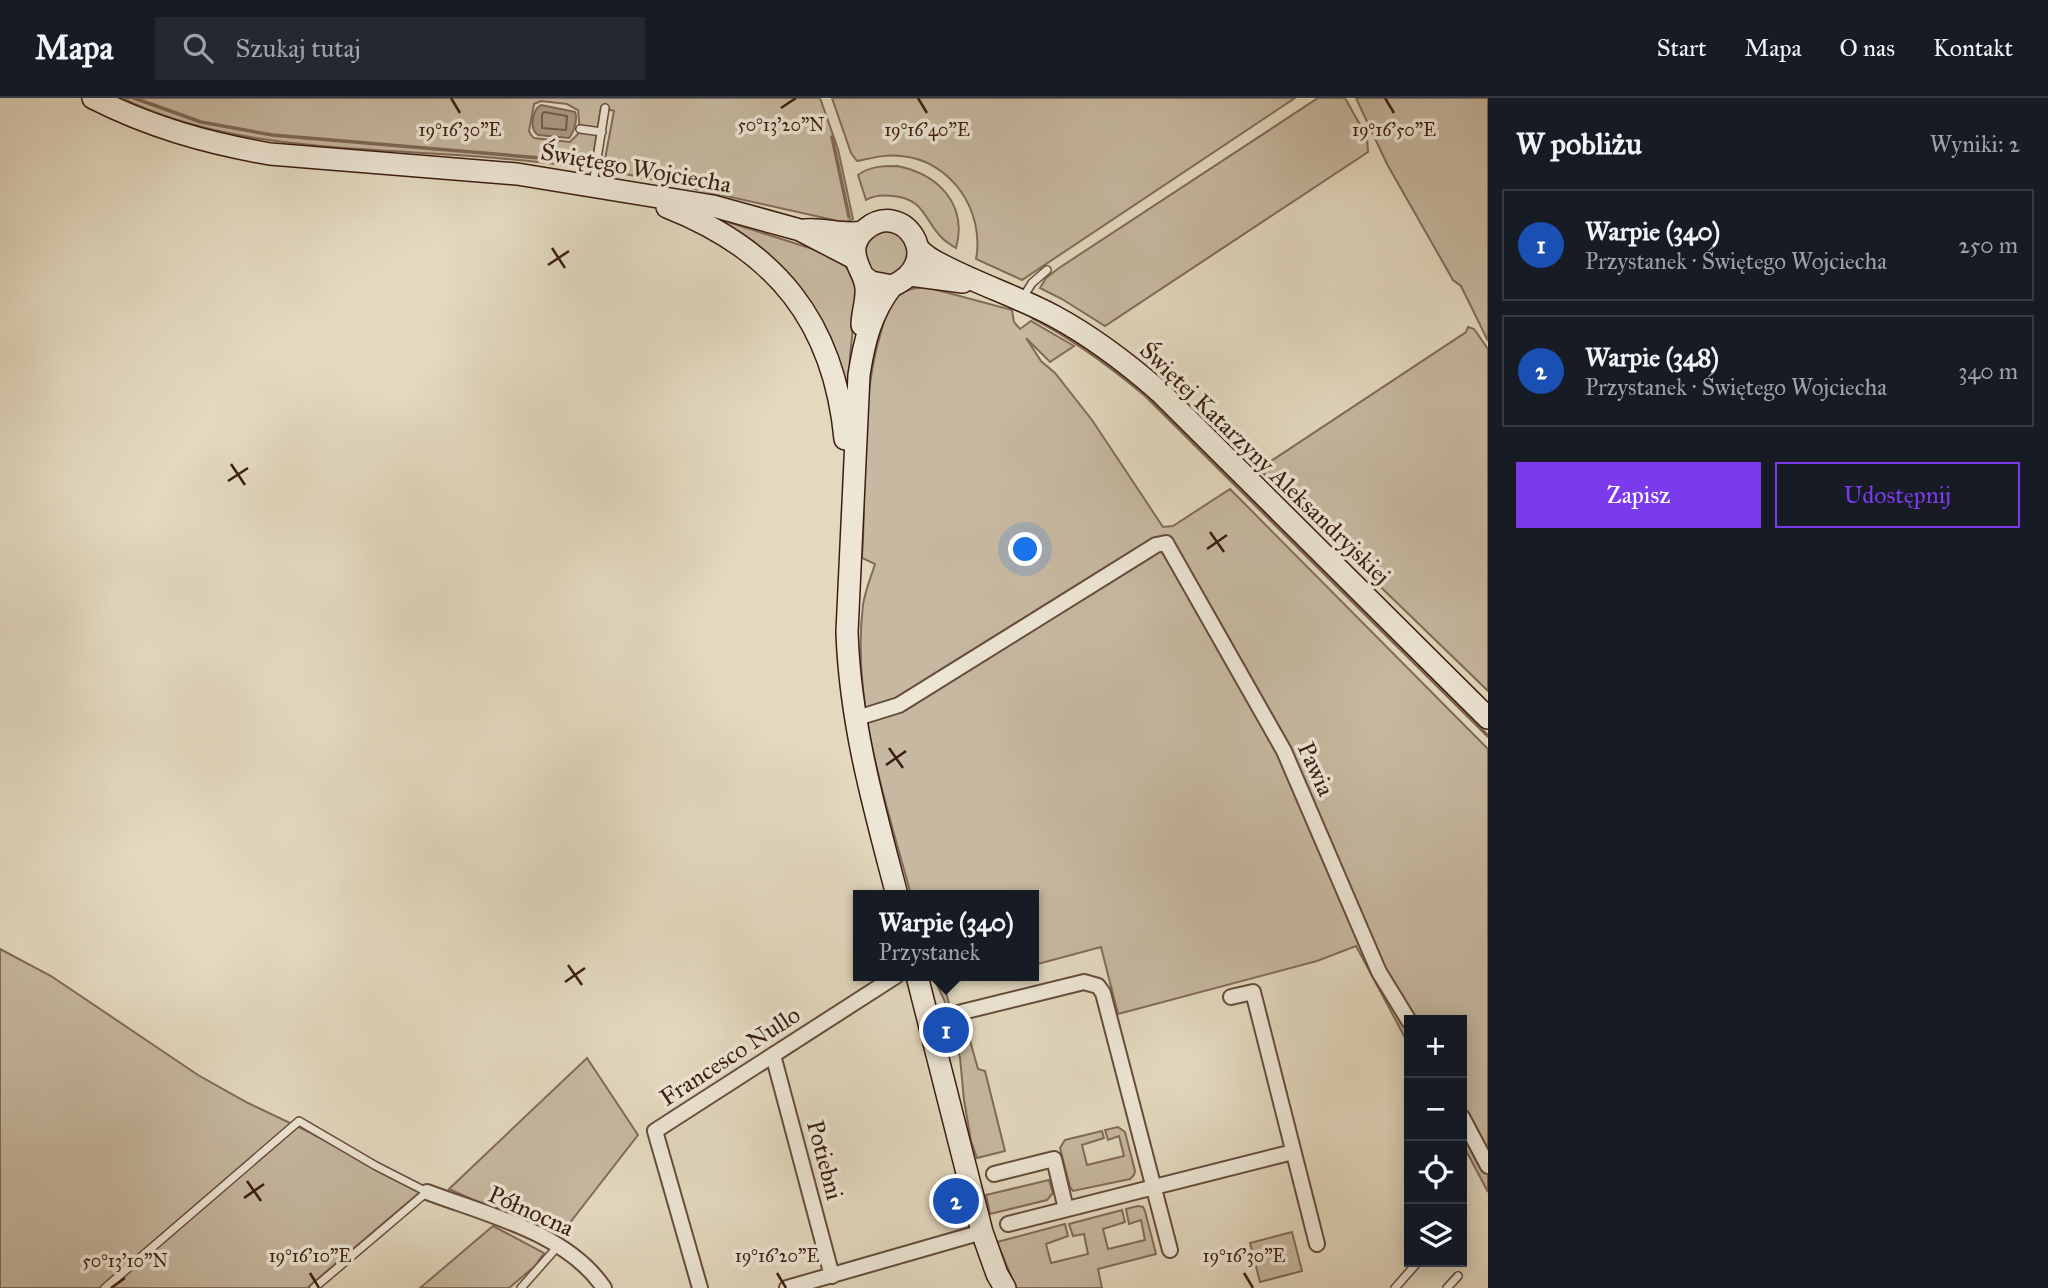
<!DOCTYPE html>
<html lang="pl">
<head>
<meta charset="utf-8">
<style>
	body { margin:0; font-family:"IM FELL Great Primer",serif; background:#242831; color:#f1f3f6 }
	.controls { position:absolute; right:21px; bottom:21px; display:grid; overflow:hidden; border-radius:0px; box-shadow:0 4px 18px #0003 }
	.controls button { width:63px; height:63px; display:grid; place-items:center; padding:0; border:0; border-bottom:2px solid #363941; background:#171b24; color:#f1f3f6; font:35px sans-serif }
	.you { position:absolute; left:1026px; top:452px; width:24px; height:24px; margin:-18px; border:5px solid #fff; border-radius:50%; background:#1a73e8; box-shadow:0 0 0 10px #1a73e833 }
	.badge { display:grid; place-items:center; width:46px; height:46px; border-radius:50%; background:#7c3aed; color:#fff; font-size:23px; font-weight:700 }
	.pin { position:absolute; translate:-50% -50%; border:4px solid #fff; box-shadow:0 2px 7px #0006 }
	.popup { position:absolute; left:853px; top:792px; width:186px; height:91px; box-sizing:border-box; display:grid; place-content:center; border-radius:0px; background:#171b24; filter:drop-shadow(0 2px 5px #0005); font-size:23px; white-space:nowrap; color:#9ea1a6 }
	.popup b { font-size:26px; color:#f1f3f6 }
	.popup::after { content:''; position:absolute; left:50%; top:100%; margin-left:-14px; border:14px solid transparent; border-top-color:#171b24 }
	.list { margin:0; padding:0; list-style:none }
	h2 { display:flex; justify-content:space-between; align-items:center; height:91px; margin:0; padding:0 28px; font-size:30px }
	h2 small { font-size:23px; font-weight:400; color:#9ea1a6 }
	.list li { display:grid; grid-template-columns:46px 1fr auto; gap:21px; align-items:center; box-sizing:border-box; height:112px; margin:0 14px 14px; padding:0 14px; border:2px solid #363941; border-radius:0px }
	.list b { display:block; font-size:26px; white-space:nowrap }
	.list p { margin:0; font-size:23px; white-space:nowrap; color:#9ea1a6 }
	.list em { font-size:23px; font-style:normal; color:#9ea1a6 }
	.actions { display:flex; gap:14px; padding:21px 28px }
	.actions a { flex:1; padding:16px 0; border:2px solid #7c3aed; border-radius:0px; text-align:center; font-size:24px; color:#7c3aed }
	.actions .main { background:#7c3aed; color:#fff }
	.icon { flex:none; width:38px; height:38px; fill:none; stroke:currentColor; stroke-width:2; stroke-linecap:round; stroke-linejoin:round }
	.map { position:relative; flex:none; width:1488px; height:1190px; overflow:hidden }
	header { display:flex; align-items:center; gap:42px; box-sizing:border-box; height:98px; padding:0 35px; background:#171b24; border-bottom:2px solid #363941 }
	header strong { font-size:33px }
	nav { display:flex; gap:38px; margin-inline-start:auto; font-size:24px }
	.search { width:490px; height:63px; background:#242831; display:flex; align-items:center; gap:18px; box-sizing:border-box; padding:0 24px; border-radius:0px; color:#9ea1a6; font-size:26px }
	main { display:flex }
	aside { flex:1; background:#171b24 }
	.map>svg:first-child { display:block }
	.green { fill:#c7b9a1; stroke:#826b59; stroke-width:2; fill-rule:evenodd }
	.water { fill:#aa9984; stroke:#7e6756; stroke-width:2 }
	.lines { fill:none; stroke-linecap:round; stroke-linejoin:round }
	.shore { stroke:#735b4a; stroke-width:2 }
	.stream { stroke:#7e6756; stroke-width:3.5 }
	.lane-casing { stroke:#664c3c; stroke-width:10 }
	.street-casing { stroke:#664c3c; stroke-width:18 }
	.secondary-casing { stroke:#3c1d11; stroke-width:24 }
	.lane { stroke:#ede6d5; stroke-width:7 }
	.street { stroke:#ede6d5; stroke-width:14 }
	.secondary { stroke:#ede6d5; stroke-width:21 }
	.ticks { fill:none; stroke:#3c1d11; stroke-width:2.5 }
	.labels { text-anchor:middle; stroke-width:7; stroke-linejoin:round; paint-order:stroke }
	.street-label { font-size:24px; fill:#3c1d11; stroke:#ede6d5 }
	.ticks-label { font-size:18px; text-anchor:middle; fill:#3c1d11; stroke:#ede6d5; stroke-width:7; stroke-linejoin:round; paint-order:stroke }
</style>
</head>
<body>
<header>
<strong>Mapa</strong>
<div class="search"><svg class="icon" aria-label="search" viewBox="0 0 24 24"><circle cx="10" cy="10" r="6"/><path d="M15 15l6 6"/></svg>Szukaj tutaj</div>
<nav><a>Start</a><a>Mapa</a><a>O nas</a><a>Kontakt</a></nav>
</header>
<main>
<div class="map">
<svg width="1488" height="1190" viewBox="0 0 1488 1190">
	<rect width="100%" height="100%" fill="#e3d9bf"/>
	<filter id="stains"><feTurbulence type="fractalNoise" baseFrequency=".00286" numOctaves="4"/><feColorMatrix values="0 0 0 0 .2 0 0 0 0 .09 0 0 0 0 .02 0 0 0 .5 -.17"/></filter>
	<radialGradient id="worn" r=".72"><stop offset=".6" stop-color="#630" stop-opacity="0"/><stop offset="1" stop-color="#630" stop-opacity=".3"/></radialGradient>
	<path class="green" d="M122,0H820L838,51L853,121L847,124L838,123L646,80L603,72L614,13L601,9L591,71C510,58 427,56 345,50C268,44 192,34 122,0ZM541,3L567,6L578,12L580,34L570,44L534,40L531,37L529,33L534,6Z
		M832,0H1295L1022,182L976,161C985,113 951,62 901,58C886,56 872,60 857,63L851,55Z
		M1318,0H1345L1367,39L1368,54L1105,228L1062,201L1040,190L1046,180L1059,170Z
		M1356,0H1488V243L1461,188L1453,182L1387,66Z
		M897,68C938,76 968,106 956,150C951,147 946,144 942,140C924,122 925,101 893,98C883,97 874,97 866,102L858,77C870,68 883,68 897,68Z
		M699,115L816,152L845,166L857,191L850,258L849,307L822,230Z
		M871,131L907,135L912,172L876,183L860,145Z
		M926,189L1012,212L1014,224L1020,231L1031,223L1074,248L1050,264L1026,240L1041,263L1055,275L1092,322L1163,429L1173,428L1230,391L1488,651V1094L1462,1045V922H1409V947L1356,848L1317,863L1118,916L1101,849L1034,867V797H911C886,704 851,605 863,507C865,493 871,479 875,466L862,460C867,386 859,306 881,234C884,224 887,212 893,204C901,192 913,190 926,189Z
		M1468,229L1474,231L1488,251V593L1259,371L1466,234Z
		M0,851L51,878L198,977L248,1005L309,1034L420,1094L307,1190H0Z
		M933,878H946L944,887L956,932L969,939L978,971L985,973L1005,1053L977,1060L971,1043L964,1002L960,960L946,906Z
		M587,960L638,1037L558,1140L449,1091Z
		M1118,1029L1125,1034L1135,1073L1134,1077L1130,1081L1073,1093L1070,1089L1060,1050L1065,1042L1102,1033L1104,1040L1082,1047L1087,1067L1124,1058L1119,1038L1108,1042L1105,1032Z
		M1049,1082L1053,1095L1047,1102L990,1116L986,1097Z
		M1138,1108L1143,1109L1145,1113L1156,1156L1098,1171L1102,1190H1016L997,1144L1065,1126L1068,1138L1046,1146L1051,1165L1088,1156L1084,1136L1073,1138L1069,1126L1122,1112L1125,1124L1103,1131L1108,1151L1145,1142L1141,1122L1129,1126L1126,1111Z
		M493,1128L544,1155L535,1168L509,1190H420Z
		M1292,1134L1302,1173L1260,1184L1250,1145Z"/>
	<path class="water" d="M541,7L575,14C578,20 574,34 569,40L538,37C529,31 532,12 541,7Z"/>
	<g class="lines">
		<path class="shore" d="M544,14L567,18L566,32L542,30V17Z"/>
		<path class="stream" d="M134,0L201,24L272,37L588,64
			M832,39L849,119
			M1033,220C1074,241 1109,267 1145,297L1488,638"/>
		<g class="lane-casing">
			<path id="lane" d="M580,31L602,34
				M593,86L605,10
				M1027,193L1032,185L1047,172
				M105,1190L299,1023L376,1068L427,1094L314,1190
				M521,1190L559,1147
				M1395,1190L1418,1164
				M1447,1190L1458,1178"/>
		</g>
		<g class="street-casing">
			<path id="street" d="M854,621L899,607L1156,447L1166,445L1284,653L1379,874L1409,923
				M1231,899L1253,894L1317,1146
				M958,915L1084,884L1098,888L1103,895L1170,1152
				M773,957L832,1178
				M1462,1019L1488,1068
				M994,1076L1054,1061L1066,1111
				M427,1094C488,1117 567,1135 604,1190
				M1008,1126L1293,1054
				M700,1190L655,1033L896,878
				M787,1190L982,1134"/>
		</g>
		<g class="secondary-casing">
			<path id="secondary" d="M93,0C150,29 207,45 270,56L517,76L713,108L800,132L854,160
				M667,109C776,152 834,224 845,341
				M805,132C825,130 843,138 862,134
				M919,151C927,161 939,165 950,171C984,188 1020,200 1054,218C1093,239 1127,265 1160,294L1488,620
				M910,177L963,184
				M892,188C871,215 864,244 859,277L847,534C850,625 874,710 897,797
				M862,227C862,215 867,203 866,190C865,175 853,166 855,149C856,143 860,136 866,131C903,100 947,164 892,188L871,184L863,178
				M917,878L982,1134L997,1176L1005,1190"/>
		</g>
		<use href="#lane" class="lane"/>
		<use href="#street" class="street"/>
		<use href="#secondary" class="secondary"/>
	</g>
	<path class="ticks" d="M451,0L460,15M918,0L927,15M1385,0L1394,15M781,10L796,0M552,150L565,170M548,167L569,153M231,366L245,387M228,383L248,370M1210,434L1224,454M1207,451L1227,437M889,650L903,670M886,667L906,653M568,867L582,887M565,884L585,870M247,1083L261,1103M244,1100L264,1086M310,1175L319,1190M777,1175L786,1190M1244,1175L1253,1190M111,1190L125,1180"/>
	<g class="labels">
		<g class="street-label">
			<text transform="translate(636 70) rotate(10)" y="8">Świętego Wojciecha</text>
			<text transform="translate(1265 365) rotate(44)" y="8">Świętej Katarzyny Aleksandryjskiej</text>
			<text transform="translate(1316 671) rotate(66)" y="8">Pawia</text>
			<text transform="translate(730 958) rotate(-33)" y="8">Francesco Nullo</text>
			<text transform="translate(825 1062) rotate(75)" y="8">Potiebni</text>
			<text transform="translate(531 1113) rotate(24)" y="8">Północna</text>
		</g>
	</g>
	<g class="ticks-label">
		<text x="781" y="33">50°13'20"N</text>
		<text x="460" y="38">19°16'30"E</text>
		<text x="927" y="38">19°16'40"E</text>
		<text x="1394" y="38">19°16'50"E</text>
		<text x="310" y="1164">19°16'10"E</text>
		<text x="777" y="1164">19°16'20"E</text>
		<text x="1244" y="1164">19°16'30"E</text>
		<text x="125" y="1169">50°13'10"N</text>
	</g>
	<rect width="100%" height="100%" filter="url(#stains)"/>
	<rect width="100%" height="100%" fill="url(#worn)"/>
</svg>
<div class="controls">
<button>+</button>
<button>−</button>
<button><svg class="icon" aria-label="locate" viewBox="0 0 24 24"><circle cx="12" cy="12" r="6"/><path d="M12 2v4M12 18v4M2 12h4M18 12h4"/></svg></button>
<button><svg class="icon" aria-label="layers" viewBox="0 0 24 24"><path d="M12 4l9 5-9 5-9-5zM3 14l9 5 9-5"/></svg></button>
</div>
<div class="you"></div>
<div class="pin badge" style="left:946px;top:932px;background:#1a4fb4">1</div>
<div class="popup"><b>Warpie (340)</b>Przystanek</div>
<div class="pin badge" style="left:956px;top:1103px;background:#1a4fb4">2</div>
</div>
<aside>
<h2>W pobliżu<small>Wyniki: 2</small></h2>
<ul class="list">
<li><span class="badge" style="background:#1a4fb4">1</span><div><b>Warpie (340)</b><p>Przystanek · Świętego Wojciecha</p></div><em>250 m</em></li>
<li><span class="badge" style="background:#1a4fb4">2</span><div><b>Warpie (348)</b><p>Przystanek · Świętego Wojciecha</p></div><em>340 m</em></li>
</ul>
<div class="actions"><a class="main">Zapisz</a><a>Udostępnij</a></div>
</aside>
</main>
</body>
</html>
